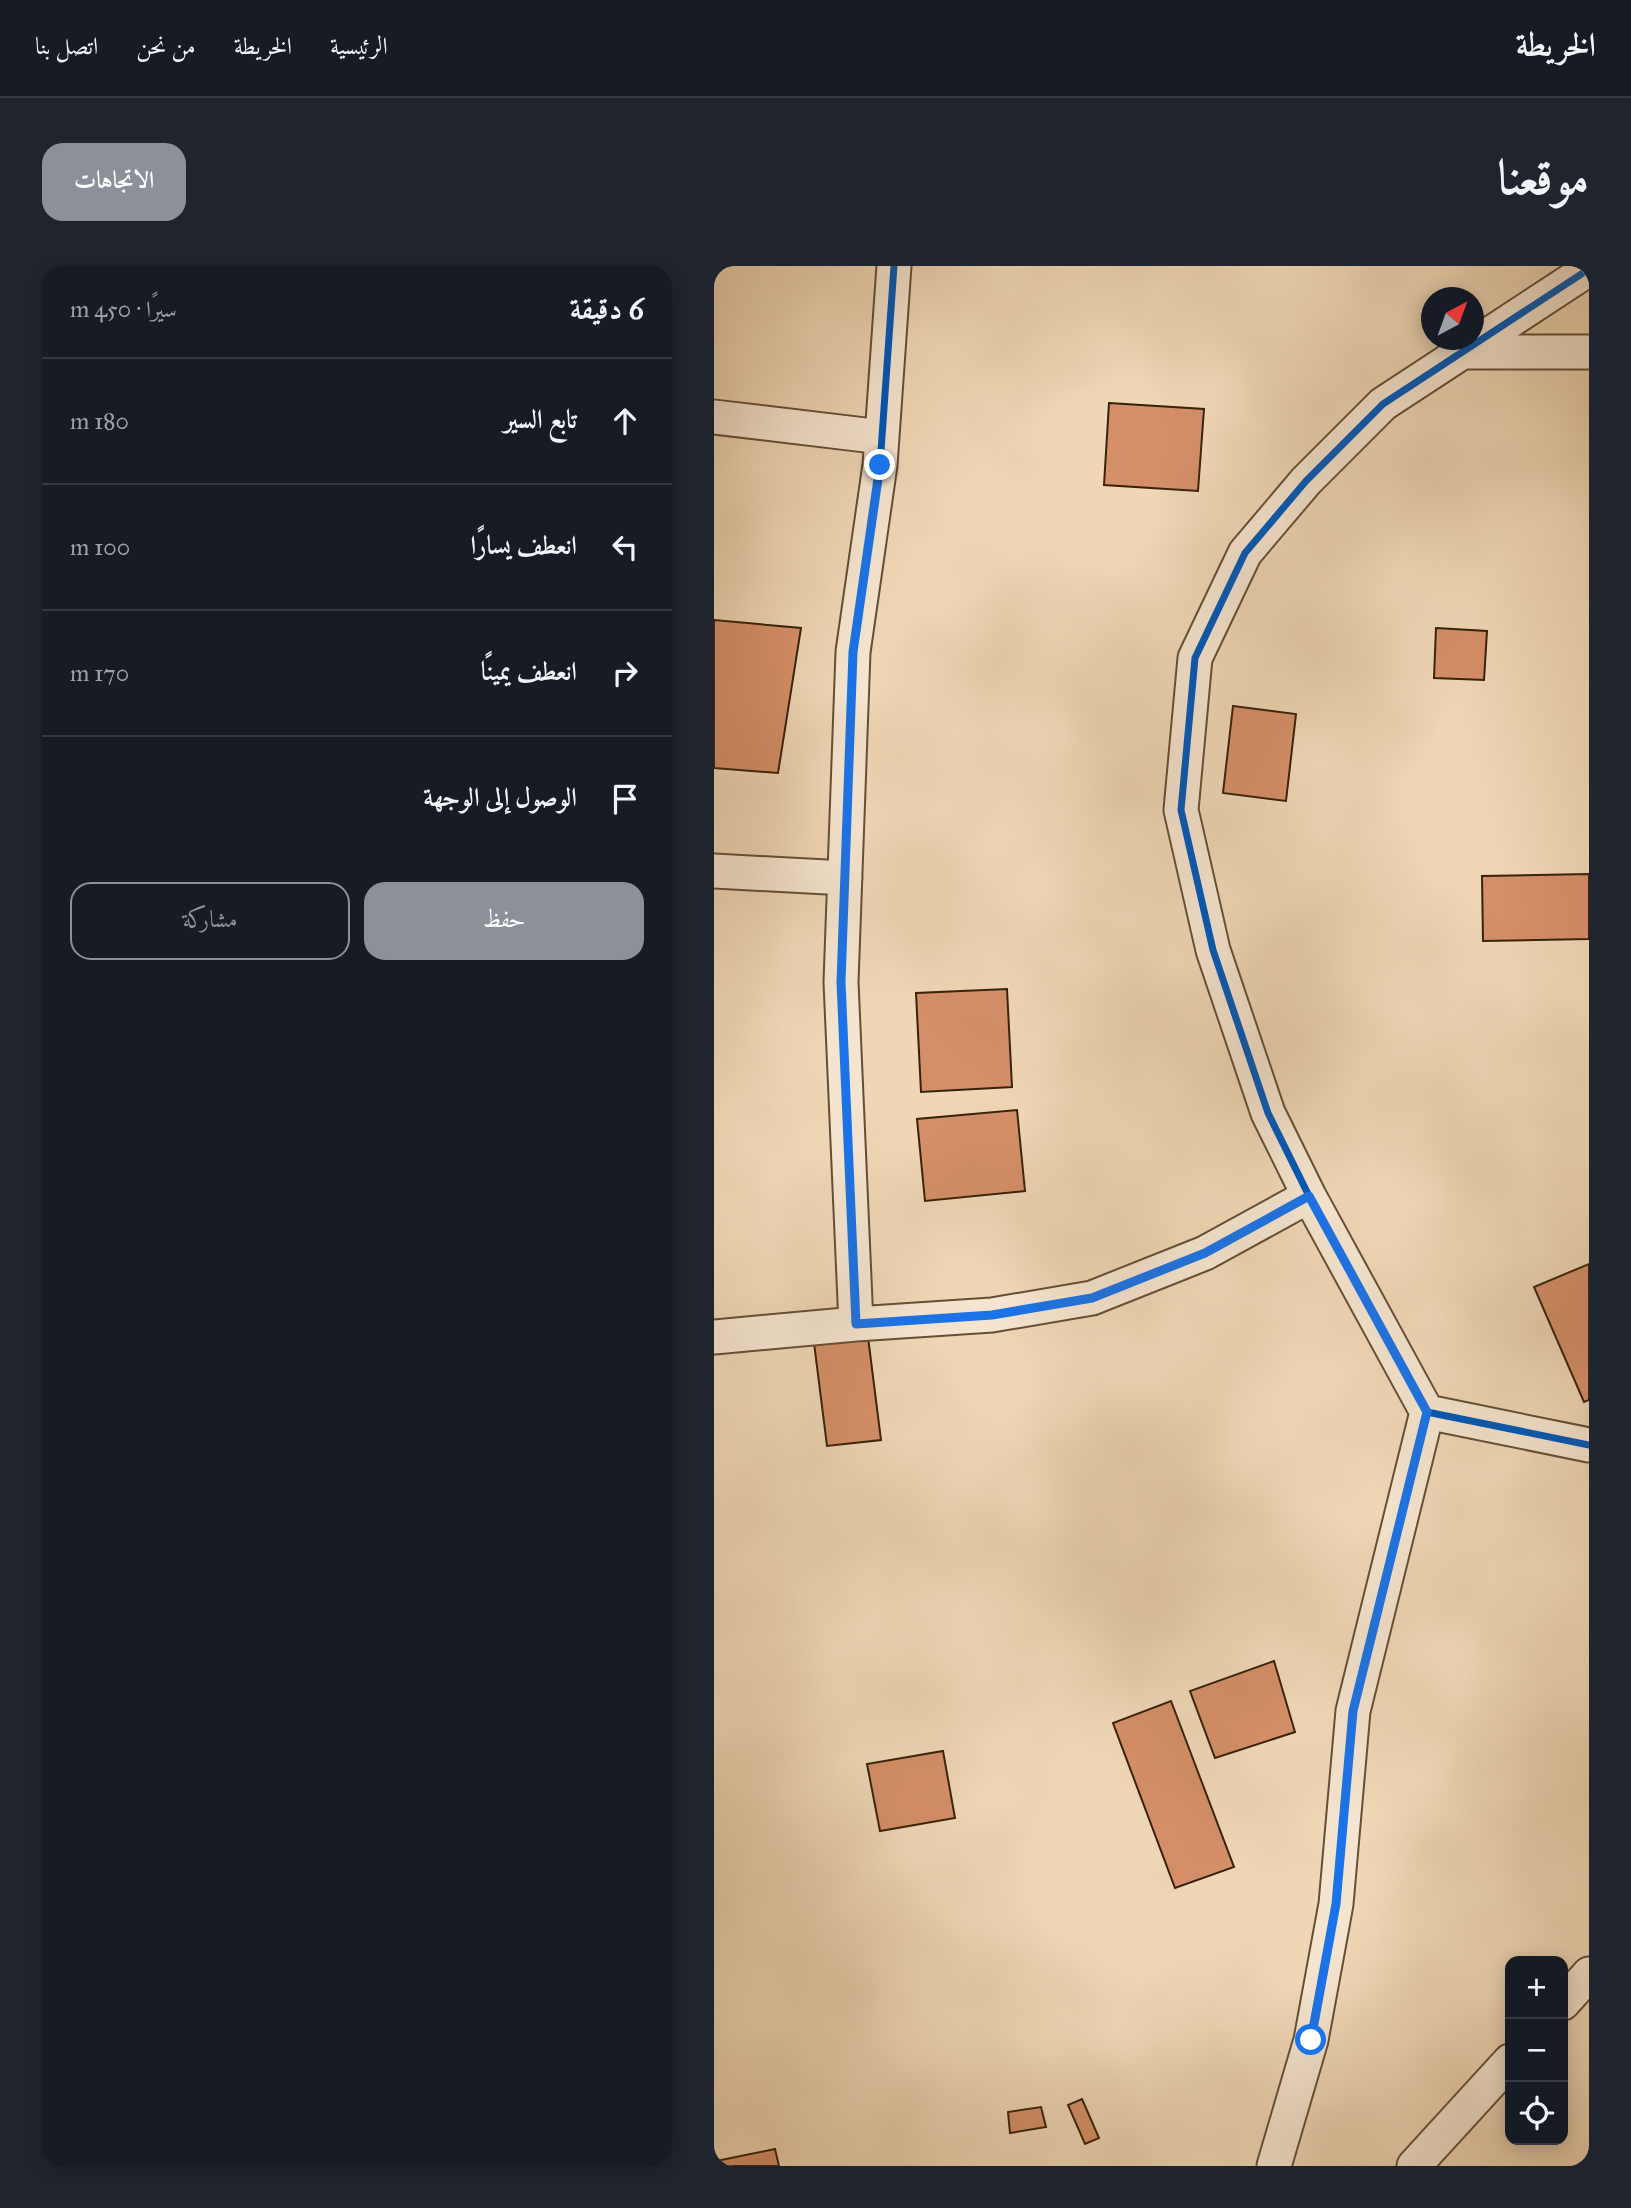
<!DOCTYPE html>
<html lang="ar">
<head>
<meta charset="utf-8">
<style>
	body { margin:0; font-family:"IM FELL Great Primer",Amiri,serif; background:#20242c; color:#f1f3f6; direction:rtl }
	.controls { position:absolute; right:21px; bottom:21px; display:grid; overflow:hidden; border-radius:14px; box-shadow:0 4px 18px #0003 }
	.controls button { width:63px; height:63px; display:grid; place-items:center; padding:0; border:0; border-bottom:2px solid #363941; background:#171b24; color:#f1f3f6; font:35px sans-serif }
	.compass { position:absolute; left:707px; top:21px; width:63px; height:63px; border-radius:50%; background:#171b24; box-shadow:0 4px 18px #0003; rotate:41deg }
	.stop { position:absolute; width:21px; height:21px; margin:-16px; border:5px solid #1a73e8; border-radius:50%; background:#fff }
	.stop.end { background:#1a73e8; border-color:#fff; box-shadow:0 2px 7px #0008 }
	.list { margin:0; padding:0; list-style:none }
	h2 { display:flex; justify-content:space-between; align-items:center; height:91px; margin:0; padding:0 28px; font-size:30px }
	h2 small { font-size:23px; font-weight:400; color:#9ea1a6 }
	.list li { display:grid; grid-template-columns:46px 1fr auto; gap:21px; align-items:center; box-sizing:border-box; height:126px; padding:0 28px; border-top:2px solid #363941 }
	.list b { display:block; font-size:26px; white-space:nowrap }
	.list em { font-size:23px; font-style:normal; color:#9ea1a6 }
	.actions { display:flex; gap:14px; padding:21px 28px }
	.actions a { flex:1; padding:16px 0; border:2px solid #8c9099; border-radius:21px; text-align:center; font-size:24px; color:#8c9099 }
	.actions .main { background:#8c9099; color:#fff }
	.icon { flex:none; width:38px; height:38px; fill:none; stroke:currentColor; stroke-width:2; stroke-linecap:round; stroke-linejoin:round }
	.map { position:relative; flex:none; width:875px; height:1900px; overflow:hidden; direction:ltr; border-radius:21px }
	header { display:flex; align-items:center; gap:42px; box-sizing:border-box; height:98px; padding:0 35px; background:#171b24; border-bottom:2px solid #363941 }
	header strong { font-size:33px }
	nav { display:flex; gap:38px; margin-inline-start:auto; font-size:24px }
	.intro { display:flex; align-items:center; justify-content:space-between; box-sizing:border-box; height:168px; padding:0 42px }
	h1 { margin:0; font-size:49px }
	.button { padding:18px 32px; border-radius:21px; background:#8c9099; color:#fff; font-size:24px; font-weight:700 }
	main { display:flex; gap:42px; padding:0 42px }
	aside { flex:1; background:#171b24; border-radius:21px; box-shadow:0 4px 18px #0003 }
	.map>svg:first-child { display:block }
	.building { fill:#d58f68; stroke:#36220c; stroke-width:2 }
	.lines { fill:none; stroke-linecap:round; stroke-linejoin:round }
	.minor-casing { stroke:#644f36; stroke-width:37 }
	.minor { stroke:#f5e4cf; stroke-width:33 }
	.cycleway-casing { stroke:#f5e4cf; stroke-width:11 }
	.cycleway { stroke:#0057b8; stroke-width:7 }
	.route { stroke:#1a73e8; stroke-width:9 }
</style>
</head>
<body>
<header>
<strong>الخريطة</strong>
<nav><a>الرئيسية</a><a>الخريطة</a><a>من نحن</a><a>اتصل بنا</a></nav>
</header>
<div class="intro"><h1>موقعنا</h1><a class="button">الاتجاهات</a></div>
<main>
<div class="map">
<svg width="875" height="1900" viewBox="0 0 875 1900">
	<rect width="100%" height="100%" fill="#efd6b5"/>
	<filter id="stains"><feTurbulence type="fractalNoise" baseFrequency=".00286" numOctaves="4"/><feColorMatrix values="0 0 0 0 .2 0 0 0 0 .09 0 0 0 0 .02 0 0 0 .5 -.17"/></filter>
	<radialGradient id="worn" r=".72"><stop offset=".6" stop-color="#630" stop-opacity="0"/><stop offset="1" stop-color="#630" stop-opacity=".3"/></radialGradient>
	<path class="building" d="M395,137L490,143L484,225L390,219Z
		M0,354L87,362L64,507L0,502Z
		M722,362L773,365L770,414L720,412Z
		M519,440L582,448L572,535L509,527Z
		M875,608V673L769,675L768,610Z
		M293,723L298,821L207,826L202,727Z
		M303,844L311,925L211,935L203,853Z
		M875,998V1134L870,1136L820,1021Z
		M154,1071L167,1174L113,1180L100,1077Z
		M560,1395L581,1466L501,1492L476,1425Z
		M457,1435L520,1601L461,1622L399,1457Z
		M229,1485L241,1552L166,1565L153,1498Z
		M368,1833L385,1872L371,1878L354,1839Z
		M327,1841L332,1861L296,1867L294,1846Z
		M61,1883L65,1900H8L7,1894Z"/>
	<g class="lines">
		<g class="minor-casing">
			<path id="minor" d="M875,3L669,138L592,215L531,287L481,392L467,544L499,684L554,847L595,930L713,1146L875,1179
				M746,86H875
				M0,151L168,171
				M0,605L131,612
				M142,1058L127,716L139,386L166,199L180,0
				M0,1071L142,1058L278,1049L378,1032L491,987L595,930
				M849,1737L875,1708
				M560,1900L597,1774L622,1638L639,1445L713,1146
				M700,1900L796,1795"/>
		</g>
		<use href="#minor" class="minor"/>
		<g class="cycleway-casing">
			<path id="cycleway" d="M875,3L669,138L592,215L531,287L481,392L467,544L499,684L554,847L595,930L713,1146L875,1179
				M142,1058L127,716L139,386L166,199L180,0"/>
		</g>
		<use href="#cycleway" class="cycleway"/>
	</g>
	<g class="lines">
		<path class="route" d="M166,199L139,386L127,716L142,1058L278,1049L378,1032L491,987L595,930L713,1146L639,1445L622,1638L597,1774"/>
	</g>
	<rect width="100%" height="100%" filter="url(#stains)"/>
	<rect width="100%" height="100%" fill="url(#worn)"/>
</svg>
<div class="controls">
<button>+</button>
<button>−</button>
<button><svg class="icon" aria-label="locate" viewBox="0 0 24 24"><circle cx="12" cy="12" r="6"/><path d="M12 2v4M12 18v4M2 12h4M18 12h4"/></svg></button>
</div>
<svg class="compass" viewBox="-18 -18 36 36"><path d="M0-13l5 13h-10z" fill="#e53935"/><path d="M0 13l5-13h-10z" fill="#9ea1a6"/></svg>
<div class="stop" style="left:597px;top:1774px"></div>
<div class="stop end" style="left:166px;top:199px"></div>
</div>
<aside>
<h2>6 دقيقة<small>سيرًا · 450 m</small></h2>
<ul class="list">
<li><svg class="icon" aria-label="ahead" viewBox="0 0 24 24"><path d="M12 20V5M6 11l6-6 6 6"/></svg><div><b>تابع السير</b></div><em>180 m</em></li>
<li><svg class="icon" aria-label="left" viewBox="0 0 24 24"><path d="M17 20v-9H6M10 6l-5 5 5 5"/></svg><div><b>انعطف يسارًا</b></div><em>100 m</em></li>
<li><svg class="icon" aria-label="right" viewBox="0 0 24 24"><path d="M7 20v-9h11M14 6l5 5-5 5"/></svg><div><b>انعطف يمينًا</b></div><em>170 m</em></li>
<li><svg class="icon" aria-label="arrive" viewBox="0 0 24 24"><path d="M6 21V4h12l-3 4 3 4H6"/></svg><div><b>الوصول إلى الوجهة</b></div></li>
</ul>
<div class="actions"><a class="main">حفظ</a><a>مشاركة</a></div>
</aside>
</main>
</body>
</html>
